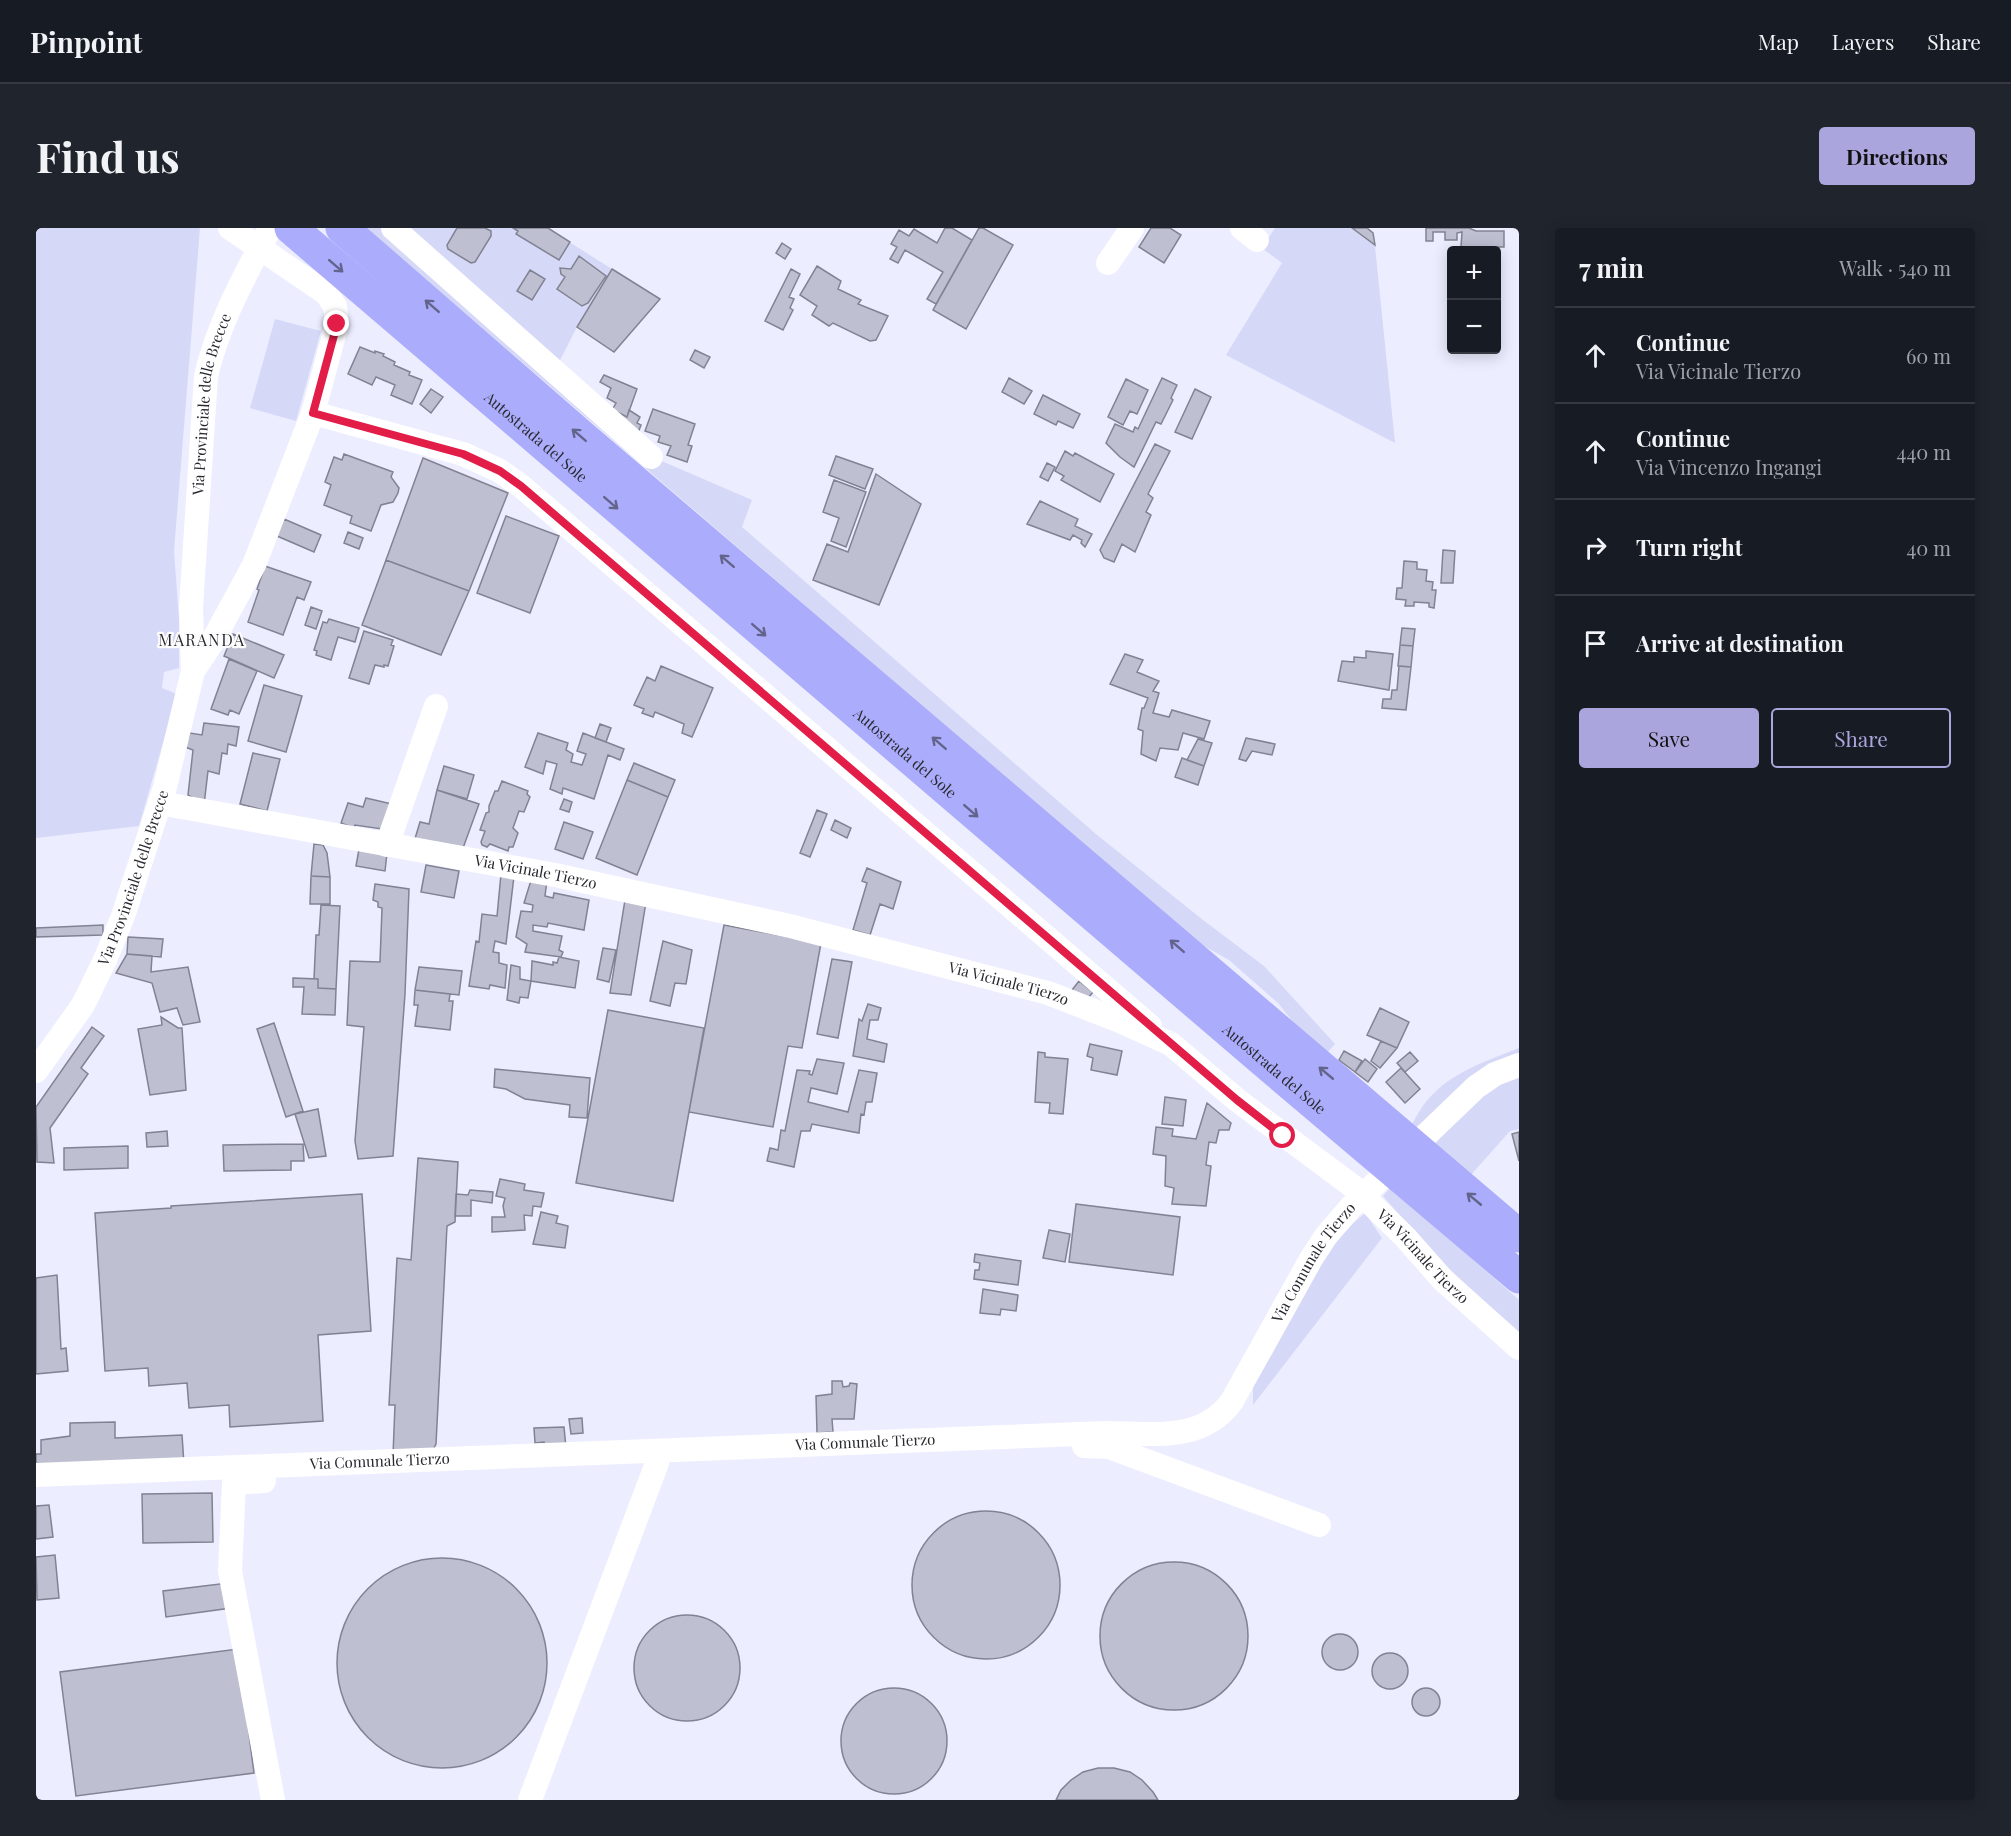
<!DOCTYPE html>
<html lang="en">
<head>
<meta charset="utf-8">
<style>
	body { margin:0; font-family:"Playfair Display",serif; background:#20242c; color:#f1f3f6 }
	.controls { position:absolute; right:18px; top:18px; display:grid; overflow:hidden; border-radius:6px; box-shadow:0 3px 15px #0003 }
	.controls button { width:54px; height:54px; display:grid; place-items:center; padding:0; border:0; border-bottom:2px solid #363941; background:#171b24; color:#f1f3f6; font:30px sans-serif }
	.stop { position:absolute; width:18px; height:18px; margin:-14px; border:4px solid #e11d48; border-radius:50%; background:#fff }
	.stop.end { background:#e11d48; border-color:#fff; box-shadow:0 2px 6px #0008 }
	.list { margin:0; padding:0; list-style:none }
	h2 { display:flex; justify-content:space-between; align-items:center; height:78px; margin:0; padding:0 24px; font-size:26px }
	h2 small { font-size:20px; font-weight:400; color:#9ea1a6 }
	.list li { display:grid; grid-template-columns:39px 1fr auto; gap:18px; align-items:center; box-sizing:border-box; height:96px; padding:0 24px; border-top:2px solid #363941 }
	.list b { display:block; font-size:22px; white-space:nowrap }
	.list p { margin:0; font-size:20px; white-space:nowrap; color:#9ea1a6 }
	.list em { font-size:20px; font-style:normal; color:#9ea1a6 }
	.actions { display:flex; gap:12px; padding:18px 24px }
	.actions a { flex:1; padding:14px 0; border:2px solid #aaa5dc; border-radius:6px; text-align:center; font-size:21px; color:#aaa5dc }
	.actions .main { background:#aaa5dc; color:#111 }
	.icon { flex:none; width:33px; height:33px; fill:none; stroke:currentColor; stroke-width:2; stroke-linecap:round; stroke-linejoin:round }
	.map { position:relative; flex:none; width:1483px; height:1572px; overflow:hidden; border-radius:6px }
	header { display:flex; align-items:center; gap:36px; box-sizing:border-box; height:84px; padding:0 30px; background:#171b24; border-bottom:2px solid #363941 }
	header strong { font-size:28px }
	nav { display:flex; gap:33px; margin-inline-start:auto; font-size:21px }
	.intro { display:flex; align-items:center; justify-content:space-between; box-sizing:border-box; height:144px; padding:0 36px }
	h1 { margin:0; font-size:42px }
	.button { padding:15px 27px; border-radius:6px; background:#aaa5dc; color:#111; font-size:21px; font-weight:700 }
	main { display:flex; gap:36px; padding:0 36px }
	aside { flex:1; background:#171b24; border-radius:6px; box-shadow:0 3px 15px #0003 }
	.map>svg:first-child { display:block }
	.green { fill:#d6d8f8 }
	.building { fill:#bebfd1; stroke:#818292; stroke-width:1.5 }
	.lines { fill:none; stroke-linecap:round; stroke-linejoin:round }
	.minor { stroke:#fff; stroke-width:24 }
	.highway { stroke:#abacfb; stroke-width:33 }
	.oneway { stroke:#63648b }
	.route { stroke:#e11d48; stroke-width:8 }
	.labels { text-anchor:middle; stroke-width:4.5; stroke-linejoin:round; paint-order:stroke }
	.street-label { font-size:15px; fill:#28292f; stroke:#fcfcfc }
	.neighbourhood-label { font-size:16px; letter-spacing:1.5px; fill:#28292f; stroke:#fcfcfc }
</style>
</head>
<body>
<header>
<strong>Pinpoint</strong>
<nav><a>Map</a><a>Layers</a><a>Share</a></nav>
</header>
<div class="intro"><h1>Find us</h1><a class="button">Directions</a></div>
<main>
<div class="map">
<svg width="1483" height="1572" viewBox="0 0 1483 1572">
	<rect width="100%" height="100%" fill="#ecedff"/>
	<path class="green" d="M0,0H164L138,323L143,391V440L128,444L126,460L141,466L103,598L0,610Z
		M330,0H347L621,231L716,272L706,299L1060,606L1167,692L1228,738L1299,816L1290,826L1265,804L1242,775L1193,732L1161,714Z
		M363,0H511L576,41L541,99L520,140Z
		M1239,0H1314L1339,18L1359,215L1190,127L1246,35L1226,20Z
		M239,91L285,103L260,193L214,180Z
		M1483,820V828L1380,903L1375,898C1381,887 1387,876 1396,867C1419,843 1453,832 1483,820Z
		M1483,846V901L1474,903L1434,948L1394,915L1435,873Z
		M1355,959L1483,1072V1104L1433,1060L1395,1023L1347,968Z
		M1329,985L1346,1010L1217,1177V1160L1220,1151L1292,1023L1313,999Z"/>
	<path class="building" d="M421,0H449L455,3V8L439,34L435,35L412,21L411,17Z
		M477,0H512L534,14L523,32L480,6L482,3Z
		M909,0H916L936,12L900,76L891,71L907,44L869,22L862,35L854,31L861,19L855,16L863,2L873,8L878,1L901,15Z
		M943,0H947L977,17L930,101L897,82Z
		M1115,0H1134L1145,7L1128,35L1103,19Z
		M1316,0H1331L1337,5L1339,17Z
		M1390,0H1433L1440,3H1468V19H1425L1426,4L1421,5V12H1409V4H1397V13H1390Z
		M746,15L755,21L749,31L740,25Z
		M543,28L570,48L552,75L546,78L521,61L529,49L525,46L524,40L535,41Z
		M781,38L805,53L802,61L825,72L822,76L852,88L840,112L834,113L797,95L793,98L776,87L781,78L764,67Z
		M576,41L624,71L578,124L541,99Z
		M755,41L764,46L753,69L758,71L754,80L757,82L747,102L729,93Z
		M494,42L509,51L496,72L481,63Z
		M324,119L339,125V123L348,126L347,128L359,134L358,137L374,144L373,147L386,152L376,176L355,167L359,157L340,149L336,157L312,146Z
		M659,122L674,129L668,140L654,132Z
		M568,147L601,161L591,189L581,184H575L580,175L571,170L575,160L564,154Z
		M973,150L996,163L988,176L966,164Z
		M1126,150L1141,157L1135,170L1137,172L1125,196L1120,194L1098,239L1084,229L1070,215L1079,196L1097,204L1099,199L1102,201Z
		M1090,151L1112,162L1101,186L1094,183L1087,197L1072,189Z
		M395,161L407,169L395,185L384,176Z
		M1159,161L1175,169L1156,211L1139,204Z
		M1007,167L1044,186L1037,200L1022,193L1020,197L998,186Z
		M617,181L659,196L652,217L656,218L651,234L631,227L635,218L622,214L624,208L609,203Z
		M593,182L604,189L601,195L605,197L602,205L581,184L591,189Z
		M1119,216L1134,223L1112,266L1117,270L1110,284L1115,287L1099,324L1086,316L1078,334L1068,330L1064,322Z
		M1029,223L1037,228L1039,225L1078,246L1064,274L1025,252L1028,248L1019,243Z
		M308,226L357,244L355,249L363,260L362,265L357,274L345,277L335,303L314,295L316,288L288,277L295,257L289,254L298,229L306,232Z
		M800,228L837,241L829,261L793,247Z
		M387,230L472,265L433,363L350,332Z
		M1011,235L1019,239L1012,253L1004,249Z
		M840,246L885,276L843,377L777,352L791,316L812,324Z
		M798,252L830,264L810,319L795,313L803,290L787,284Z
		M1004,273L1042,291L1039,298L1056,306L1049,319L1045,315L1046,312L1037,307L1034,312L991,296Z
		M470,288L523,308L494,385L441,365Z
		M248,291L285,307L278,324L241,308Z
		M312,304L327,310L323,321L308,315Z
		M1407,322L1419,323L1417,355H1405Z
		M350,332L433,363L405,427L326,397Z
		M1368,333L1381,334V341L1391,342L1390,353L1397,354L1396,362H1400L1398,380L1393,379V375L1378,374V378H1369L1370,372L1360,371L1361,360H1366Z
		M229,338L275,354L268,372L261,369L247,407L212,394L223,362L221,361Z
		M275,379L286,383L280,401L269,397Z
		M293,391L323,400L319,414L302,409L295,432L280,427L281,423L278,422L287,394L291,395Z
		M1366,400L1379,401L1377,418L1364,417Z
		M328,403L357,412L355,417L358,418L352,438L348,437V439L339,437L333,456L313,450Z
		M197,406L248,427L238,450L188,428Z
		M1364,417L1377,418L1375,439L1362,438Z
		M1330,423L1357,426L1353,462L1302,453L1306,433L1318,434V429L1330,430Z
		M1089,426L1107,432L1101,444L1123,453L1117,463L1123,465L1117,485L1133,489L1136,482L1174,493L1168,511L1147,505L1142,522L1124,520L1120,533L1105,526L1107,503L1102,501L1106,480H1108L1112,470L1074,456Z
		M193,431L221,443L203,486L194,482L192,487L175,481Z
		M625,438L677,460L656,509L646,505L648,496L619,484L617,489L606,485L608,481L598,477L611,449L619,453Z
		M1363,438L1375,439L1370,482L1346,480L1347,471H1355L1356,462H1361Z
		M228,457L266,468L250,524L212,513Z
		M168,495L203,499L200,518L192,516L191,526L186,525L183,546L172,543L168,577L152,567L157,522L149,519L154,505L166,507Z
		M564,496L575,500L570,514L559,510Z
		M502,505L532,515L530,522L537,526L535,534L546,537L550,526L541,523L547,505L588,521L584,532L572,527L558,571L527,560L526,566L514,561L521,536L510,533L507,546L489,539Z
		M1210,510L1239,516L1236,527L1216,523L1210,533L1203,531Z
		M1162,511L1176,515L1168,538L1151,532Z
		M217,525L244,531L231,583L204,576Z
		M1146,530L1168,538L1162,557L1139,549Z
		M598,535L639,552L632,569L591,552Z
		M408,538L438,547L431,571L401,562Z
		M591,552L632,569L601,647L560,630Z
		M466,553L492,563L491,566L494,569L488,584L483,583L477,600L482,605L477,619H473L472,623L454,616L451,619L446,617L445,614L449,603L444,602L450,585L453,584V578L459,563H462Z
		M401,562L443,576L426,623L378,614L384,594L393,596Z
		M330,570L356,576L346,601L319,597L318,600L305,595L312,575L327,579Z
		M528,571L536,574L533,584L524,581Z
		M781,582L791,586L774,629L764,625Z
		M799,592L815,600L811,610L795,602Z
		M528,594L557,604L547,631L519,621Z
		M278,616L287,617L291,625L294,649L275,648Z
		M323,621L351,625L349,643L320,638Z
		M390,637L423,643L418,670L385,664Z
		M831,640L865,654L857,681L844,676L834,707L817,702L831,655L826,653Z
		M465,646L478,648L470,716L459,713L457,724L463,725V735L471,737L469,760L454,757L453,761L433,758L440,713L443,714L446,686L461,688Z
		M275,648L294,649V676H274Z
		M496,649L511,652L509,668L517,670L518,665L553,672L548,702L512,695L511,699L497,697V703L526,708L523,722L527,724L525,729L489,724L491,716L480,709L485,683L496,684L497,677L488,675Z
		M339,656L373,661L369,766L357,928L322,931L319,913L328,799L311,797L314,733L344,734L346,680L342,679V674L337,672Z
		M589,672L610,674L595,767L574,765Z
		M285,677L304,678L300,761L282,760V751H278L280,707H283Z
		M67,697V707L0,709V700Z
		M688,697L785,715L766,820L752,818L737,899L653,884Z
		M92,709L127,711L125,729L91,726Z
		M627,713L656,722L650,756L639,755L634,778L614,773Z
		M567,720L580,722L573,754L561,751Z
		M91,726L116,728L115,744L152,739L164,794L147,797L141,780L124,784L116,755L80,745Z
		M523,729L543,733L539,760L495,753L496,733L517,737V734L521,735Z
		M796,731L816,734L802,810L781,806Z
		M475,737L484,739V751L495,753L492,770L484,769L483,775L471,772Z
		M383,739L426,743L423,767L379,762Z
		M257,750L282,751V760L300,761L299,787L266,786L268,759H257Z
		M1043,753L1057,764L1049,774L1036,762Z
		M379,762L414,766L413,773H417L414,802L379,798L382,777H378Z
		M832,776L845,780L842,792H834L831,811L851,816L848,834L817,828L823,791L826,793Z
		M1344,780L1373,794L1361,820L1331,807Z
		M572,782L668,800L637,973L540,955Z
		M125,789L142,800H146L150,862L114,867L102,801L126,797Z
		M238,795L267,883L250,889L221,801Z
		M56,799L68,808L45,840L52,846L14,900L18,935L1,934L0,879Z
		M1345,813L1361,820L1344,840L1335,833Z
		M1054,816L1086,823L1081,847L1055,842L1057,830L1051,828Z
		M1308,823L1326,833L1319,844L1303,832Z
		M1002,824L1009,825V829L1032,831L1027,886L1013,885L1014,875L999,874Z
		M1374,824L1382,833L1369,844L1361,835Z
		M781,831L808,835L801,866L775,860L772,874L812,884L823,842L841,845L836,874H830L828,887L825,886L823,905L776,896L774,903H765L758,939L731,933L734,920L742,922L745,902L749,903L761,842L774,843L773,846L776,847Z
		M1329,831L1341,841L1332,854L1319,844Z
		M1365,840L1384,861L1369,875L1350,854Z
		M459,841L554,850L551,890L533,889L534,877L489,871L470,861L458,859Z
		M1129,869L1150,872L1147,898L1126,896Z
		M1171,875L1195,895L1193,902H1183L1180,915L1173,914L1170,937L1175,938L1170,978L1136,976L1138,960L1129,958L1130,928L1117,926L1120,899L1137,901L1136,908L1160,911Z
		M282,881L290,928L273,930L259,886Z
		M131,903L132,918L111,919L110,905Z
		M1483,904V933L1476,906Z
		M267,916L268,933H255V942L188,943L187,917Z
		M92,918V940L28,942V920Z
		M382,930L422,934L419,994L411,998L400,1216L394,1227H357L359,1177H353L361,1030L375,1032Z
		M464,951L489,956L488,962L508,965L505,979L497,978L496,988L488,987L489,1002L456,1004V989H469L467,978L469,970L460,968Z
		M434,962L457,964L456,975L435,972V988H419L420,966L432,967Z
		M326,966L335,1103L282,1107L287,1193L194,1199L193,1177L153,1180L151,1155L113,1158L112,1140L69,1143L59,985L135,980V978Z
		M1040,976L1144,989L1137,1047L1033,1034Z
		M505,984L522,988L520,995L532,998L529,1020L497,1016Z
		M1013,1002L1034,1006L1029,1034L1007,1030Z
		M939,1026L985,1033L982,1057L938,1051L939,1042H943L944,1035L938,1034Z
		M21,1047L25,1121L30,1120L32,1143L0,1146V1050Z
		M947,1061L982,1067L980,1083L965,1081L964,1087L944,1085Z
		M796,1153H806L807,1159L813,1158L814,1155L821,1156L818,1191H796L797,1204L781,1205L780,1168L796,1166Z
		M546,1190L547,1205L535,1206L533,1191Z
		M79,1194V1210L146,1207L148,1236L0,1239V1226H5V1212L34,1208V1195Z
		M528,1199L530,1220L509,1221L508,1214L499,1215L498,1200Z
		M176,1265L177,1314L107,1315L106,1266Z
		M13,1277L17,1309L0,1311V1278Z
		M876 1357a74 74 0 1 1 148 0a74 74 0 1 1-148 0Z
		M19,1327L23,1370L1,1372L0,1329Z
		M301 1435a105 105 0 1 1 210 0a105 105 0 1 1-210 0Z
		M1064 1408a74 74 0 1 1 148 0a74 74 0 1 1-148 0Z
		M192,1355L195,1380L130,1389L127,1363Z
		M598 1440a53 53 0 1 1 106 0a53 53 0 1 1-106 0Z
		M1286 1424a18 18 0 1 1 36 0a18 18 0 1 1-36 0Z
		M202,1421L218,1545L40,1568L24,1444Z
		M1336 1443a18 18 0 1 1 36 0a18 18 0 1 1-36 0Z
		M1376 1474a14 14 0 1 1 28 0a14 14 0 1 1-28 0Z
		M805 1513a53 53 0 1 1 106 0a53 53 0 1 1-106 0Z
		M1062,1540H1078L1094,1544L1106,1552L1117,1564L1122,1572H1020L1025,1562L1035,1552L1047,1544Z"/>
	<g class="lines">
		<g class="minor">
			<path d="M357,0L615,229"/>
			<path d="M1206,0L1221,12"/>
			<path d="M1072,35L1096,0"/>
			<path d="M277,185L427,226L464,243L485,258L1114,798"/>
			<path d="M157,443L175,416L218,337L277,185L301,96L299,78L290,65L194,0"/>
			<path id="s1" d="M124,575L519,647L754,698L1012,765L1084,793L1135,816L1201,872L1319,960L1369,1009L1407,1052L1483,1120"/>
			<path d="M351,617L400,478"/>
			<path id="s2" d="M0,843L47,777L69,732L87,688L129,559L157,443L155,379L170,148C182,96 209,47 234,0"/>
			<path d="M1048,1218L1073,1219L1283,1297"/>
			<path id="s3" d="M0,1247L1070,1205C1116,1205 1166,1215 1196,1173L1275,1031L1290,1008L1315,979L1440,859L1459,846L1483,837"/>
			<path d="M228,1253L198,1255L194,1343L237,1572"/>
			<path d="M494,1572L621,1235"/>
		</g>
		<g class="highway">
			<path id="s4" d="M255,0L1236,840L1483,1049"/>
			<path d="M306,0L545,208L1483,1008"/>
		</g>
	</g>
	<defs><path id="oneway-shaft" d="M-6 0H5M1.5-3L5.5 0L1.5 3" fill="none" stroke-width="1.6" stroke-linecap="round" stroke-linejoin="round" transform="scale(1.5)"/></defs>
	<g class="oneway">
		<use href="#oneway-shaft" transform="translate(300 38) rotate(41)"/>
		<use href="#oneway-shaft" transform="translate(396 78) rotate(-139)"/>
		<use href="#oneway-shaft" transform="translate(543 207) rotate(-139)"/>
		<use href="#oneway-shaft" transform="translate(575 275) rotate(41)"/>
		<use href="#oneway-shaft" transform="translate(691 333) rotate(-139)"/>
		<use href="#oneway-shaft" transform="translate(723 402) rotate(41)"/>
		<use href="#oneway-shaft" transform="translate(903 515) rotate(-139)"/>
		<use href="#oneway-shaft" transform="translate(935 583) rotate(41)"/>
		<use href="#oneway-shaft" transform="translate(1141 718) rotate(-139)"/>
		<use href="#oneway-shaft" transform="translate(1290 845) rotate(-140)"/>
		<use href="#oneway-shaft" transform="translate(1438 971) rotate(-140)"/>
	</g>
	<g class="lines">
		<path class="route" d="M301,96L277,185L427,226L464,243L485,258L1201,872L1247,908"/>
	</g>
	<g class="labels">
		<g class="street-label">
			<text dy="5" stroke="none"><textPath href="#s2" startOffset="702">Via Provinciale delle Brecce</textPath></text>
			<text dy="5" stroke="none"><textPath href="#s4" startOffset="322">Autostrada del Sole</textPath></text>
			<text dy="5" stroke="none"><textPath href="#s4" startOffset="808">Autostrada del Sole</textPath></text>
			<text dy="5" stroke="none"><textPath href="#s1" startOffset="382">Via Vicinale Tierzo</textPath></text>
			<text dy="5" stroke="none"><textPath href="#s2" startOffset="218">Via Provinciale delle Brecce</textPath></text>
			<text dy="5" stroke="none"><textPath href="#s1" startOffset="868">Via Vicinale Tierzo</textPath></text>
			<text dy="5" stroke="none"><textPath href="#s4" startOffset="1294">Autostrada del Sole</textPath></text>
			<text dy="5" stroke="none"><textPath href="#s1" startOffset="1372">Via Vicinale Tierzo</textPath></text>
			<text dy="5" stroke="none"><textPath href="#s3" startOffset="1368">Via Comunale Tierzo</textPath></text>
			<text dy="5" stroke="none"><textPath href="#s3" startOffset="830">Via Comunale Tierzo</textPath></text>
			<text dy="5" stroke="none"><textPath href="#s3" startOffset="344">Via Comunale Tierzo</textPath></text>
		</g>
		<g class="neighbourhood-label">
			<text x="166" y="418">MARANDA</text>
		</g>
	</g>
</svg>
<div class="controls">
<button>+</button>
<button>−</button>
</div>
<div class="stop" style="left:1247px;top:908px"></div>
<div class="stop end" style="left:301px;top:96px"></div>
</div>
<aside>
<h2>7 min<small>Walk · 540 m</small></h2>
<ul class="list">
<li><svg class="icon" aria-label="ahead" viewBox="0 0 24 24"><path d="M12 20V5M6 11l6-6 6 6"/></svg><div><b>Continue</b><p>Via Vicinale Tierzo</p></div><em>60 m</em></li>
<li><svg class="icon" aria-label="ahead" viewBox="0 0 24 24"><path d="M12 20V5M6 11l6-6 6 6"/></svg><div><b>Continue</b><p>Via Vincenzo Ingangi</p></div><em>440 m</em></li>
<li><svg class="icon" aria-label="right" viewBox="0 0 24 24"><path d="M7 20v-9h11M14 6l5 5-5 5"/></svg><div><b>Turn right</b></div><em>40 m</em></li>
<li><svg class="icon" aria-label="arrive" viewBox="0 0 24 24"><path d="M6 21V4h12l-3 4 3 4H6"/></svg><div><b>Arrive at destination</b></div></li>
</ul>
<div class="actions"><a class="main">Save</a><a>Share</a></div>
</aside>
</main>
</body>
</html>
